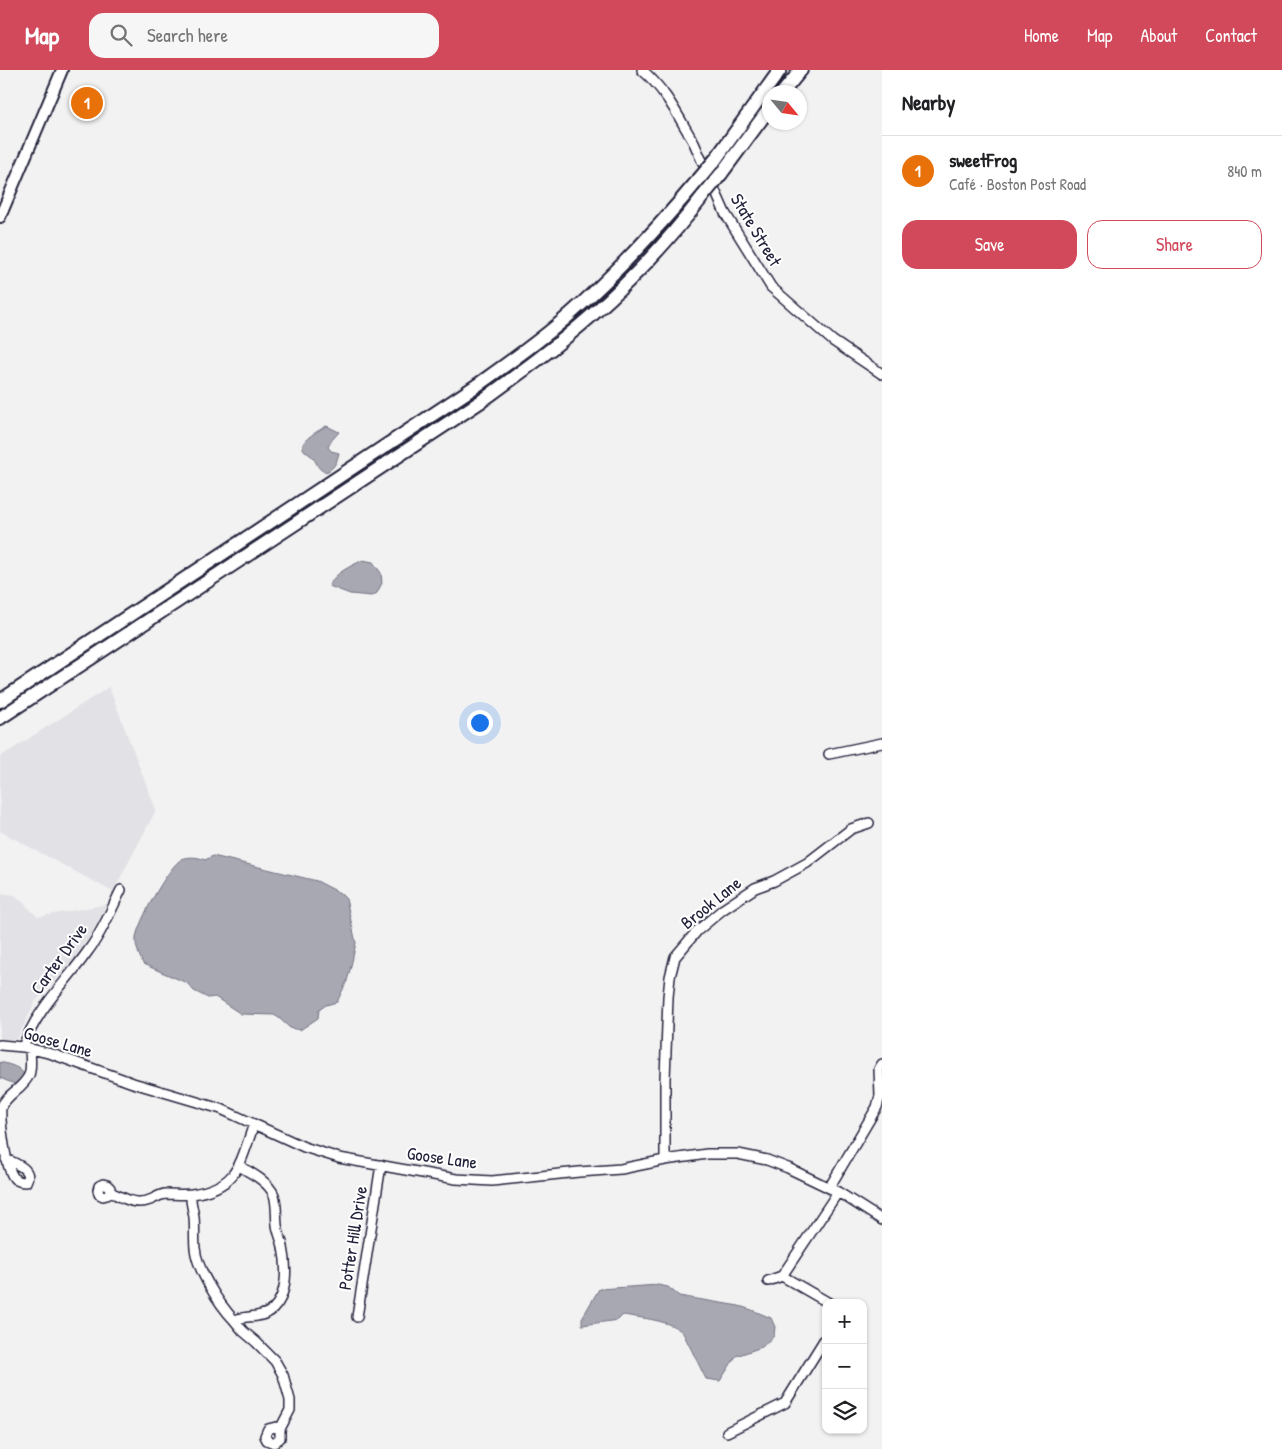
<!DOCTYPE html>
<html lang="en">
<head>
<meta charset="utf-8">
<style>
	body { margin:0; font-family:"Patrick Hand",sans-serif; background:#f6f6f6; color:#202124 }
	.controls { position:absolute; right:15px; bottom:15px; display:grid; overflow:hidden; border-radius:10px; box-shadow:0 1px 4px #0004 }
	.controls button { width:45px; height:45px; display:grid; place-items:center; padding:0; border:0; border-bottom:1px solid #e0e0e0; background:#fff; color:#202124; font:25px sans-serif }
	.compass { position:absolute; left:762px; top:15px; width:45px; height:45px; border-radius:50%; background:#fff; box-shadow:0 1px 4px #0004; rotate:119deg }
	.you { position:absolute; left:479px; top:652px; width:18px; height:18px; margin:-12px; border:4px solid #fff; border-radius:50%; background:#1a73e8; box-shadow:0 0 0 8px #1a73e833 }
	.badge { display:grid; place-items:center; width:32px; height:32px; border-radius:50%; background:#d1495b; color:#fff; font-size:16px; font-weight:700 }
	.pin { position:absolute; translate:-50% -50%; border:2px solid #fff; box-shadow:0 1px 5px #0006 }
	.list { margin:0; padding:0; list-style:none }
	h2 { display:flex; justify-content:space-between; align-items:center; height:65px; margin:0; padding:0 20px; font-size:21px }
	h2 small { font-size:16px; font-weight:400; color:#757577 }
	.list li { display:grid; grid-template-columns:32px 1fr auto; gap:15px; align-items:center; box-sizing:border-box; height:70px; padding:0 20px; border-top:1px solid #e0e0e0 }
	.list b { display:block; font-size:19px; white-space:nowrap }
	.list p { margin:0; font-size:16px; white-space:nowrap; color:#757577 }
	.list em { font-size:16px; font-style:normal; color:#757577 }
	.actions { display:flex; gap:10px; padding:15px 20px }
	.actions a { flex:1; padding:11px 0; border:1px solid #d1495b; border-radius:15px; text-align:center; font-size:18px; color:#d1495b }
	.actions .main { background:#d1495b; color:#fff }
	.icon { flex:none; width:28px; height:28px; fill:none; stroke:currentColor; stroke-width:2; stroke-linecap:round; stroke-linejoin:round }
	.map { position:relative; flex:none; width:882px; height:1379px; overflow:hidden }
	header { display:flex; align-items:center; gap:30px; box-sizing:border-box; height:70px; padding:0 25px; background:#d1495b; color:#fff }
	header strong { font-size:24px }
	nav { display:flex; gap:28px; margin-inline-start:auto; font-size:18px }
	.search { width:350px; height:45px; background:#f6f6f6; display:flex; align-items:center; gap:12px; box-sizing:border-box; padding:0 18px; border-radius:15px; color:#757577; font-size:19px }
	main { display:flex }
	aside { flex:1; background:#fff }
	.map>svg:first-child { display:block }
	.built { fill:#e2e2e6 }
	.water { fill:#a8a8b2; stroke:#727282 }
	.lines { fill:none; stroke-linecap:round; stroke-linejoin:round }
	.minor-casing { stroke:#22223b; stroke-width:12 }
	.major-casing { stroke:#22223b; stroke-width:14 }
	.highway-casing { stroke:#22223b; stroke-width:16 }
	.minor { stroke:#fff; stroke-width:9 }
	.major { stroke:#fff; stroke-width:10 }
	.highway { stroke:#fff; stroke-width:12 }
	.highway-bridge-casing { stroke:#22223b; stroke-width:16; stroke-linecap:butt }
	.highway-bridge { stroke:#fff; stroke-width:12 }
	.labels { text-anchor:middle; stroke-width:4; stroke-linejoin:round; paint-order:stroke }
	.street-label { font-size:18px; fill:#22223b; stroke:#fff }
</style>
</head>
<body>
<header>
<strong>Map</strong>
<div class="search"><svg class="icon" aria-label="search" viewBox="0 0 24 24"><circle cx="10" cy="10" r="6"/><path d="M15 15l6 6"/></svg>Search here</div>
<nav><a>Home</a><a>Map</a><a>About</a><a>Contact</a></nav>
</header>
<main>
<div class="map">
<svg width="882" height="1379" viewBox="0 0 882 1379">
	<rect width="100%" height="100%" fill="#f2f2f3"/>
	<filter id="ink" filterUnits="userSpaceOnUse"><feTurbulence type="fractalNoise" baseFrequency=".02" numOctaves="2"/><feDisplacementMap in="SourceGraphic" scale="10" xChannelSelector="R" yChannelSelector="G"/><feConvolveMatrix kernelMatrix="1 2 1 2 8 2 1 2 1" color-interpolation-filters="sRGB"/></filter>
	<g filter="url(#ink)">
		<path class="built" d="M109,617L156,740L113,822L0,761V687Z
			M0,823L15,825L38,847L107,834L93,863L77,887L35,932L17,969H0Z"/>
		<path class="water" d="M326,356L329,357L339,362L332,370L328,377L331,381L339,383C337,391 334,400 325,402C316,398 318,393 312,387C310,384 304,382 303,378C300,370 320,360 326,356Z
			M363,490L373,492L381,503L382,513L377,523L371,526L350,524L329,516C334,503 351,496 363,490Z
			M213,786L317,811L340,823L346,829L356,873L351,896L347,911L337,932L326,935L319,940L318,948L300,960L290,958L279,948L274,945L241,944L215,927L208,928L194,921L187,913L143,894C140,886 135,878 136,868C137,854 169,795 182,789C189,786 199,787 205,790Z
			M0,992C10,995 20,996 25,1006L17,1015L0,1008Z
			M658,1215L668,1217L679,1226L739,1236L752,1240L771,1248L775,1257L774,1266L762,1277L736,1286L720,1311L706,1309L683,1263C671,1250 640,1248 623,1245L618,1250L582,1255V1248L599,1219Z"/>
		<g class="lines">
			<g class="minor-casing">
				<path id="minor" d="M642,0C666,20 678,46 694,73L725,143L771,217L833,271L882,304
					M829,684L882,673
					M0,975L23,977L52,984L133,1013L221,1039L304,1077L339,1088L456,1109L492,1111L579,1102L621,1099L665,1090L707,1084H738L767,1090L788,1098L838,1122L882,1150
					M23,977C38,937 65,914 88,881C102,863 111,840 121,820
					M6,1089C16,1094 33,1099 26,1112C22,1112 19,1112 15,1109C5,1100 0,1049 1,1038C6,1024 23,1019 29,1005C32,998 30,986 30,978
					M665,1090V1009L668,927L670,907L675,887L697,861L722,840L755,818L774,811L807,793L851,759L869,753
					M829,1118L877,1037L880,1026L879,999L882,994
					M110,1122L107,1125L103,1126L99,1124L98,1120L99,1116L103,1114L107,1115L110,1118V1122C124,1128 135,1136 150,1130C155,1128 159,1125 165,1124C174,1124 183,1125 192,1124C239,1117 240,1093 254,1054
					M191,1124C190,1132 193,1139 194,1147C195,1157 194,1168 195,1178C197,1200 219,1234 234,1250C246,1245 262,1249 273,1239C288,1225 287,1196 283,1177C282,1170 278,1163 277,1155C276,1146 277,1133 274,1125C268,1111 251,1103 239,1096
					M768,1211L782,1206
					M829,1233L782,1206L838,1122
					M357,1247L381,1095
					M234,1250L243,1261L256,1272L275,1291L283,1305L290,1330V1340L280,1359V1368L274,1373L267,1370L265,1366L268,1359L276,1357L280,1359
					M727,1362L785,1333L826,1267"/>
			</g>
			<g class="major-casing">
				<path id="major" d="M0,147L62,0"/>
			</g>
			<g class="highway-casing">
				<path id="highway" d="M783,22L801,0
					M715,90L780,0
					M721,104L769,39
					M0,631L476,316C507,294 539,272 567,247C615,205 658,158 699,109
					M0,648L483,330C520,303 557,276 591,246C632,210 670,169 703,126"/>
			</g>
			<use href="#minor" class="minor"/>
			<use href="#major" class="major"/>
			<use href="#highway" class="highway"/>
			<g class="highway-bridge-casing">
				<path id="highway-bridge" d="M699,109L715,90
					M703,126L721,104"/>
			</g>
			<use href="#highway-bridge" class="highway-bridge"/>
		</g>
	</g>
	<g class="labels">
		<g class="street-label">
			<text transform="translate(756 160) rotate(59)" y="6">State Street</text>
			<text transform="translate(711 833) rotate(-39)" y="6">Brook Lane</text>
			<text transform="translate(59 889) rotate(-54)" y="6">Carter Drive</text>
			<text transform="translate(58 972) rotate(16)" y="6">Goose Lane</text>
			<text transform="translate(442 1088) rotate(8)" y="6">Goose Lane</text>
			<text transform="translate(353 1168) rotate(-81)" y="6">Potter Hill Drive</text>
		</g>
	</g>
</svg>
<div class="controls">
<button>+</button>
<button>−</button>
<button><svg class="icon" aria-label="layers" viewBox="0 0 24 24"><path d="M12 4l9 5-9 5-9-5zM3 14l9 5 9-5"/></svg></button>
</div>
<svg class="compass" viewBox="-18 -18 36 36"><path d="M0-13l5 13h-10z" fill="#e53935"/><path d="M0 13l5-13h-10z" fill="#757577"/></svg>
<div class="you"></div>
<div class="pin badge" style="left:87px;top:33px;background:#e8710a">1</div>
</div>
<aside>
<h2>Nearby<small></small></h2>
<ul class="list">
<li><span class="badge" style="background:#e8710a">1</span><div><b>sweetFrog</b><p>Café · Boston Post Road</p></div><em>840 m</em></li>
</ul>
<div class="actions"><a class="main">Save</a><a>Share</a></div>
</aside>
</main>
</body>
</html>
